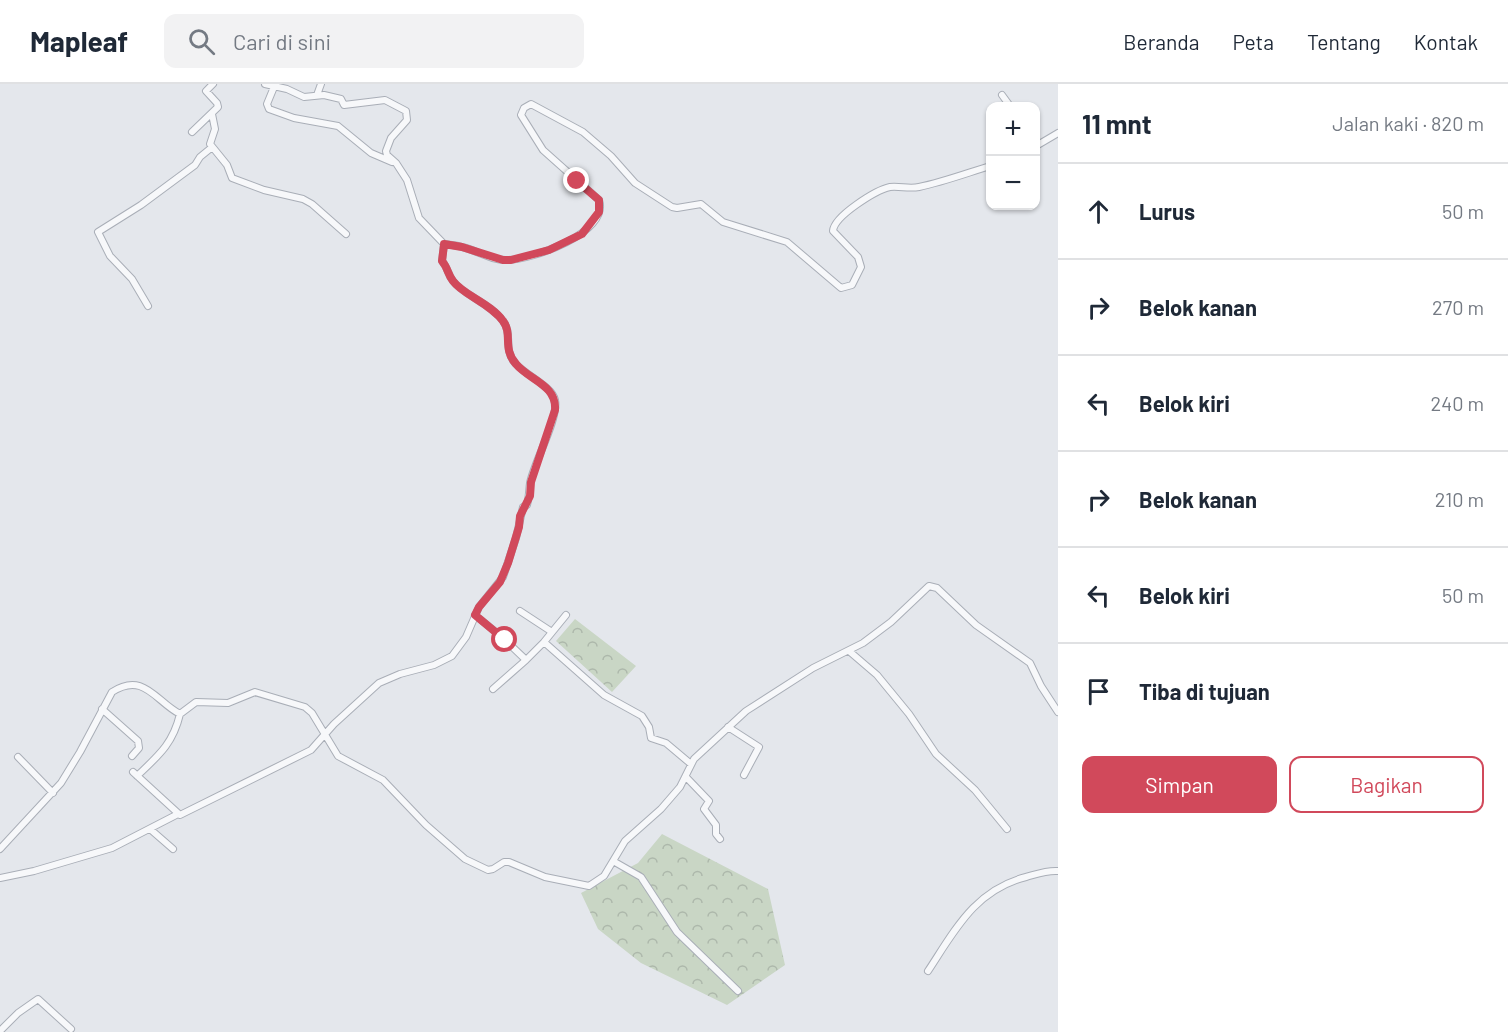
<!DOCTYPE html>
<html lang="id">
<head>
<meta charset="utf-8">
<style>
	body { margin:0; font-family:Barlow,sans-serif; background:#f2f2f3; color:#1f2937 }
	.controls { position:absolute; right:18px; top:18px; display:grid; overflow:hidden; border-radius:12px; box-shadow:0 2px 4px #0004 }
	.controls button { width:54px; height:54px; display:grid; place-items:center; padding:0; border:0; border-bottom:2px solid #e0e1e3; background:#fff; color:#1f2937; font:30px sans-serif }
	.stop { position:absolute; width:18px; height:18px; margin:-14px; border:4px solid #d1495b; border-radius:50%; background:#fff }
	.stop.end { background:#d1495b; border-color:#fff; box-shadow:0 2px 6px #0008 }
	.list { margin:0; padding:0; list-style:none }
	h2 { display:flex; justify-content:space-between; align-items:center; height:78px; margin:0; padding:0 24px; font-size:26px }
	h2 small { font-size:20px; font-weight:400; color:#747a83 }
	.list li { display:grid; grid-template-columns:39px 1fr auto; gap:18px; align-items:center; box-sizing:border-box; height:96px; padding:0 24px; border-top:2px solid #e0e1e3 }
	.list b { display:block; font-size:22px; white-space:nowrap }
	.list em { font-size:20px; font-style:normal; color:#747a83 }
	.actions { display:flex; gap:12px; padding:18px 24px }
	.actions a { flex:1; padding:14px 0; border:2px solid #d1495b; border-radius:12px; text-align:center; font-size:21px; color:#d1495b }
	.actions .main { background:#d1495b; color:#fff }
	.icon { flex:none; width:33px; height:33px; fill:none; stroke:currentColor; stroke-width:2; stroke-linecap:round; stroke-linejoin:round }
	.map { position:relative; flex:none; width:1058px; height:948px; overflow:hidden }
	header { display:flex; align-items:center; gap:36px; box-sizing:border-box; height:84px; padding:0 30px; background:#fff; border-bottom:2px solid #e0e1e3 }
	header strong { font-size:28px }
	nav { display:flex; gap:33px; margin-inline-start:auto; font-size:21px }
	.search { width:420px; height:54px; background:#f2f2f3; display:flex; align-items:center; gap:15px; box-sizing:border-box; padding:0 21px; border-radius:12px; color:#747a83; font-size:22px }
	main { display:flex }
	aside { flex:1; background:#fff }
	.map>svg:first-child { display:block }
	.forest { fill:url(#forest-crowns) }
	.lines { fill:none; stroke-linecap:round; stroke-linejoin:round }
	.minor-casing { stroke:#a9aeb7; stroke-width:8 }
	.minor { stroke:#f7f8fa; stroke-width:6 }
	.route { stroke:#d1495b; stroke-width:8 }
</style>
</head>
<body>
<header>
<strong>Mapleaf</strong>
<div class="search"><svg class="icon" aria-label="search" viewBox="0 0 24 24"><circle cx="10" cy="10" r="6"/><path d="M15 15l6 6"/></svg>Cari di sini</div>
<nav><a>Beranda</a><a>Peta</a><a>Tentang</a><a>Kontak</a></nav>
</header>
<main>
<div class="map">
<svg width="1058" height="948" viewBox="0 0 1058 948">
	<defs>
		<pattern id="forest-crowns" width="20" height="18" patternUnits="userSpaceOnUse" patternTransform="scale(1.5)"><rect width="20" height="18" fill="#c9d6c5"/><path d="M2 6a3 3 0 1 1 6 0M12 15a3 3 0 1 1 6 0" fill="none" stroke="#adb8ab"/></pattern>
	</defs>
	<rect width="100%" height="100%" fill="#e4e7ec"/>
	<path class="forest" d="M575,535L636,582L612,608L556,557Z
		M662,750L768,805L785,881L727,921L641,879L598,845L581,809L638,779Z"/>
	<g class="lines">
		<g class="minor-casing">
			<path id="minor" d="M274,3L267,20L269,25L294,34L338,42L371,69L392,78
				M317,11L321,0
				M1002,11L1010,22
				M212,30L215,45L210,60L227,81L232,94L264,106L303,115L312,120L346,150
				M192,48L218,23L217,19L206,7L213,0
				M1036,62L1058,49
				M444,160C450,161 456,161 462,163C476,166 492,177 507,176C531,176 610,149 599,116L543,66L521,31L524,24L531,20L583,48L611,72L635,99L672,123L677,124L701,120L723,138L787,158L841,204L852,201L861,183L858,173L833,147C834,132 876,106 890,103C900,102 909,105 919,103C943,98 967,89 990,82
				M148,222L132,195L110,172L98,148L141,121L195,81L200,73L211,64
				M520,527L552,548
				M475,531L503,554L526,576L544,558L604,611L642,632L649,643L651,654L666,659L691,680
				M544,558L566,531
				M849,567L877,591L909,630L936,670L975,706L1007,745
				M493,605L526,576
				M102,625L138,657L139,664L132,672
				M728,643L759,663L744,691
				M18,673L53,709
				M133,688L180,731L311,666L334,640L379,599L400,590L434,581L452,572L466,553L479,523L503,493L516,454L523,423L527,421C529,414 529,407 530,399C534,378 559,334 555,316C552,302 525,291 515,279C503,265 513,250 503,237C490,219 463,211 453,197C448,191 448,184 442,177L444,160L419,134L407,96L396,79L387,71L386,67L391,54L407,36L406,27L385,16L344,21L341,15L324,11L304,13L287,5L265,0
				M137,692C158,672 173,660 180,630
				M686,693L709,717L704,725L716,741V750L720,755
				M150,745L173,765
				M0,765L61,699L80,668L112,608C144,587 156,618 180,630L196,618L228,619L255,608L305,623L312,629L338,672L383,696L426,741L465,775L488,786L493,785L504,778H509L545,793L589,802L604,792L625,757L661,725L680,703L694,675L746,627L813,584L863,559L891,538L929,502L937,504L976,541L1030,579L1041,602L1058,628
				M613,777L641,793L677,848L738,907
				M0,794L34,787L112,764L178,730
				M928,887C955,846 975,806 1026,793C1037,790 1047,786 1058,787
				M0,947L18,929L38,915L71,945"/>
		</g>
		<use href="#minor" class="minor"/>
	</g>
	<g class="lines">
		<path class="route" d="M505,556L475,531L479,523L500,498L508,479L519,443L520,432L530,412L531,398L555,326C557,301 529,296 516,280C502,264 513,250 503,237C490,219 463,211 453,197C448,191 448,184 442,177L444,161V160L462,163L503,176H511L549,166L582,150L599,128V116L577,97"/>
	</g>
</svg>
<div class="controls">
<button>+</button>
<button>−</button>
</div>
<div class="stop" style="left:505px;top:556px"></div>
<div class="stop end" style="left:577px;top:97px"></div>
</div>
<aside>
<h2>11 mnt<small>Jalan kaki · 820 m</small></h2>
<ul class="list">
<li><svg class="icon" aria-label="ahead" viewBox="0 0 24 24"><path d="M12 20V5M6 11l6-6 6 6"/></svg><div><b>Lurus</b></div><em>50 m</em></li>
<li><svg class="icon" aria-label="right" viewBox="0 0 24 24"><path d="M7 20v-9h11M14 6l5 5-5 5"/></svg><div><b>Belok kanan</b></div><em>270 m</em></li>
<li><svg class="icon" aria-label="left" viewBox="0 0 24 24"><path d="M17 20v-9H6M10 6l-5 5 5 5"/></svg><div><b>Belok kiri</b></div><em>240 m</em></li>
<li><svg class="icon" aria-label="right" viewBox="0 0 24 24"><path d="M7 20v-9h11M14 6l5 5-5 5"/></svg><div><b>Belok kanan</b></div><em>210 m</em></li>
<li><svg class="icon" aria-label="left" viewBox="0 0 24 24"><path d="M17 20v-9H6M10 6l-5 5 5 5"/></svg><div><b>Belok kiri</b></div><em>50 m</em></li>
<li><svg class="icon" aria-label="arrive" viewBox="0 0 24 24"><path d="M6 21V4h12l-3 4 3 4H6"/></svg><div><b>Tiba di tujuan</b></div></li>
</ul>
<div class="actions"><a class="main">Simpan</a><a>Bagikan</a></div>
</aside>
</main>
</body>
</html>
